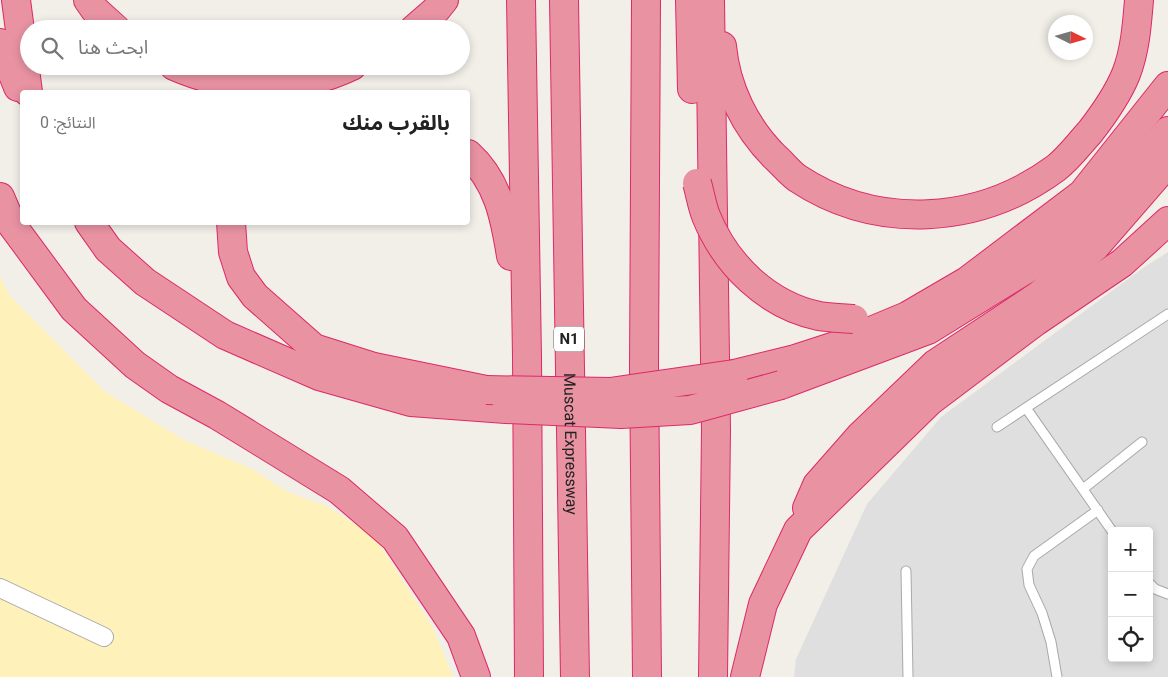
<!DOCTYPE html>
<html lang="ar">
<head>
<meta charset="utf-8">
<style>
	body { margin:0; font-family:Roboto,"Noto Sans Arabic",sans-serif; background:#f6f6f6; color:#222; direction:rtl }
	.controls { position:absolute; right:15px; bottom:15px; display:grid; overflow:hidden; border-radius:5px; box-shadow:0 2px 8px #0003 }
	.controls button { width:45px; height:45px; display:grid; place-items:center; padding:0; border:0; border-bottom:1px solid #e0e0e0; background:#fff; color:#222; font:25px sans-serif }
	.compass { position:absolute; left:1048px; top:15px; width:45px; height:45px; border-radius:50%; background:#fff; box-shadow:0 2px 8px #0003; rotate:95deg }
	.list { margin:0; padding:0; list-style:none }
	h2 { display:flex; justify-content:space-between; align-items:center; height:65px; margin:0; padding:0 20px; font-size:21px }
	h2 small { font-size:16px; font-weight:400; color:#767676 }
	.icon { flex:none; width:28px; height:28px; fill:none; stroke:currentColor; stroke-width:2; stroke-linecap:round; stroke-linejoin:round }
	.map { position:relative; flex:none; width:1168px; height:677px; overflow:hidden; direction:ltr }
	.search { position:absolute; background:#fff; box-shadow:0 2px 8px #0003; left:20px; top:20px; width:450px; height:55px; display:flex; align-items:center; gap:12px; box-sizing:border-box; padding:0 18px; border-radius:28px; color:#767676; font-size:19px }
	.panel { position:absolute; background:#fff; box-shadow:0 2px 8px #0003; left:20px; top:90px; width:450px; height:135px; border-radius:5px; direction:rtl }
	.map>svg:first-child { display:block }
	.residential { fill:#e0dfdf; fill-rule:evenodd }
	.sand { fill:#fff1ba }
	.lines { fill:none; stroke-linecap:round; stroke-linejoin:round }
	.lane-casing { stroke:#a9a9a9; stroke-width:11 }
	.street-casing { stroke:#a9a9a9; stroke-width:20 }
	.highway-casing { stroke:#dc2a67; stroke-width:30 }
	.lane { stroke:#fff; stroke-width:9 }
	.street { stroke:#fff; stroke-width:18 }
	.highway { stroke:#e892a2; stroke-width:28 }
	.highway-bridge-casing { stroke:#dc2a67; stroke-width:30; stroke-linecap:butt }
	.highway-bridge { stroke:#e892a2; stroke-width:28 }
	.labels { text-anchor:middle; stroke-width:4; stroke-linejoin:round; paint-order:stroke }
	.shield { fill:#fff; stroke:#646464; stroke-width:1 }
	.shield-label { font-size:15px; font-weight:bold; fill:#222 }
	.street-label { font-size:16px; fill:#222; stroke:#fff }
</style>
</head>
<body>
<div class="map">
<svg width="1168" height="677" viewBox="0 0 1168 677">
	<rect width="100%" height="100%" fill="#f2efe9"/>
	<path class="residential" d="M1168,252V677H794L796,659L867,504L941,417L1143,268ZM1112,531H1149V658H1112Z"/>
	<path class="sand" d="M0,277L10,296L104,391L184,440L252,469L286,491L328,507L375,537L433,628L453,677H0Z"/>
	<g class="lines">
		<g class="lane-casing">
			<path id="lane" d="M1026,408L1112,531
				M997,427L1168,314
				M1083,489L1142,442
				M906,571L908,677
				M1149,583L1155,589L1168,594
				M1057,677L1051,642L1042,613L1029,585L1027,569L1034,556L1098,510"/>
		</g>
		<g class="street-casing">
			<path id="street" d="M0,588L104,637"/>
		</g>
		<g class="highway-casing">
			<g id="highway">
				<path d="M16,0L28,92"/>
				<path d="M88,0L95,10L116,29"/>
				<path d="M521,0L527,356L529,677"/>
				<path id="s1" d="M564,0L575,677"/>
				<path d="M646,0L644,366L647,677"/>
				<path d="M690,0L692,89"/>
				<path d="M710,0L716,430L713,677"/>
				<path d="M414,29L436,10L444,0"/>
				<path d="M0,43L18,87"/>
				<path d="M722,46C726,88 745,127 775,157C782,163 789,172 797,178C877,231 979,225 1056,168C1069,158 1079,144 1090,132C1104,114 1117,96 1126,74C1135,51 1137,25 1139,0"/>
				<path d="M174,66C231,91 296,93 352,66"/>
				<path d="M468,154C498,181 505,218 511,256"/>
				<path d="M0,197L12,225L74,309L135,365L169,389L217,415L339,490L395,538L461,636L476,677"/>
				<path d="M89,222L108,249L145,282L225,335L319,376L411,402L506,409"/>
				<path d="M231,222L233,252L241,277L255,296L314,348L374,367L486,390"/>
				<path d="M734,374L795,359L835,346L907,316L967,281L1082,194L1168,86"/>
				<path d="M781,385L928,330L1033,265L1099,211L1168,131"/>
				<path d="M807,508L817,485L861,435L935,364L1038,296L1095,247L1168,163"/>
				<path d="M745,677L763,604L798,530L930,401L1035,322L1122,263L1168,221"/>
			</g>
		</g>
		<use href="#lane" class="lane"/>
		<use href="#street" class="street"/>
		<use href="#highway" class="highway"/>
		<g class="highway-bridge-casing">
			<path id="highway-bridge" d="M697,183C700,193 702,206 706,216C726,265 767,305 819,316C830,318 843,318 854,319
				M486,390L610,392L734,374
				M506,409L621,414L690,410L781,385"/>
		</g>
		<use href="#highway-bridge" class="highway-bridge"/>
	</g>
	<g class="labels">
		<rect class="shield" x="554" y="326.5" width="30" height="25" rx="4"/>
		<g class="shield-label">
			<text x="569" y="344">N1</text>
		</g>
		<g class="street-label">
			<text dy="6" stroke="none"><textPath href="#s1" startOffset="444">Muscat Expressway</textPath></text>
		</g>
	</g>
</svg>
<div class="controls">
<button>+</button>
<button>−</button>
<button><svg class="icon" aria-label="locate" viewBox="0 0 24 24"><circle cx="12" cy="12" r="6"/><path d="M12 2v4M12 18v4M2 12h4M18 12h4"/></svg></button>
</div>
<svg class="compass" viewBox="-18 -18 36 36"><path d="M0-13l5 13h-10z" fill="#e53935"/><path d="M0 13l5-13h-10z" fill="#767676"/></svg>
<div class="search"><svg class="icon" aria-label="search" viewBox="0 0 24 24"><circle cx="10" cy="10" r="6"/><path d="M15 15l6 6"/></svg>ابحث هنا</div>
<section class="panel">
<h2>بالقرب منك<small>النتائج: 0</small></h2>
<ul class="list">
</ul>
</section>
</div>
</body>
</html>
